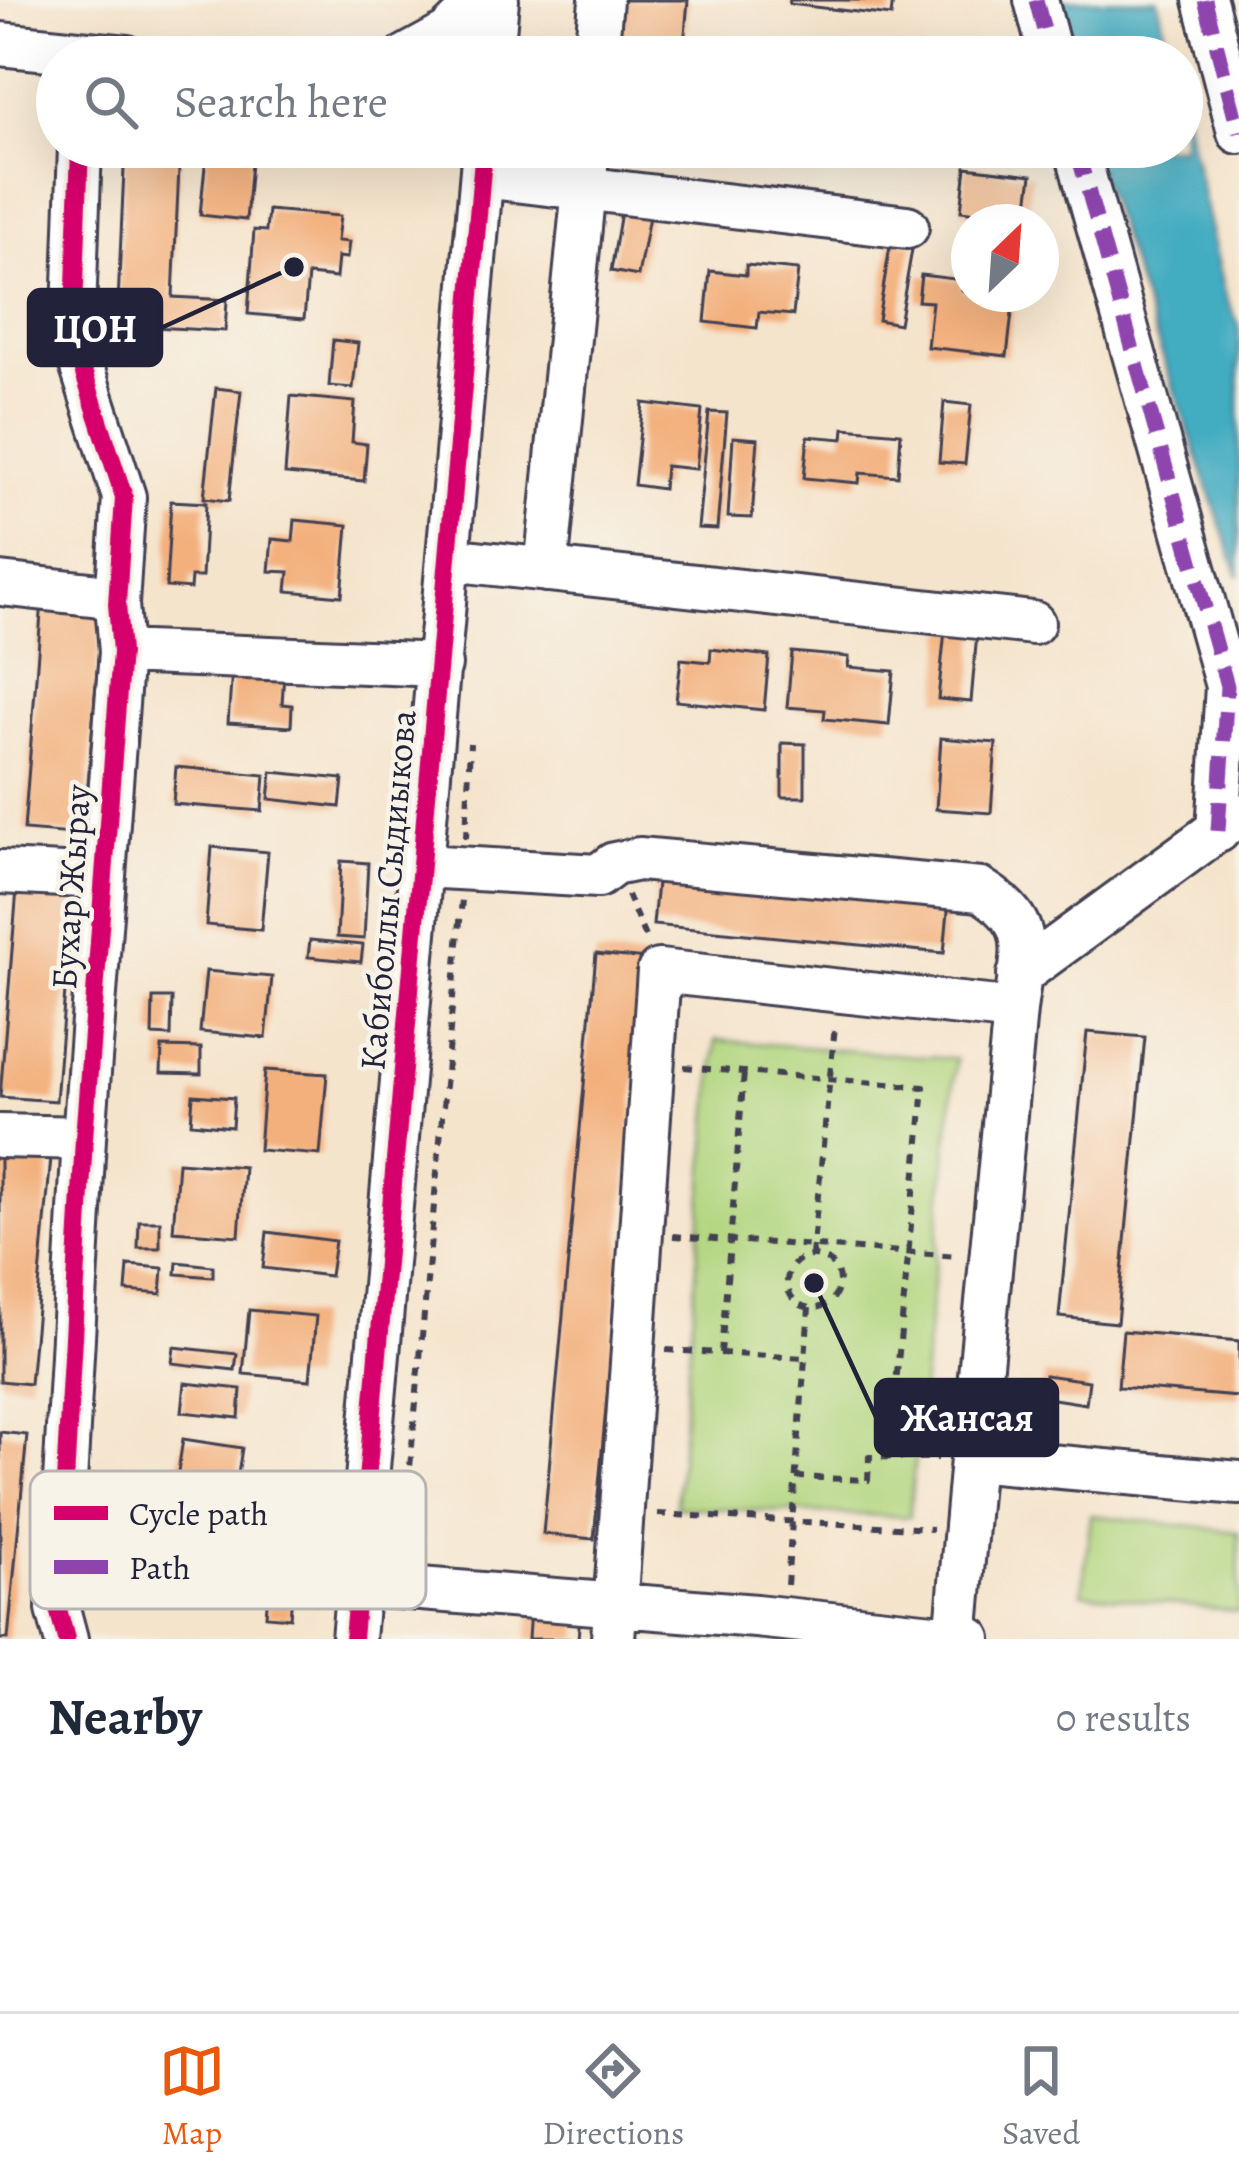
<!DOCTYPE html>
<html lang="en">
<head>
<meta charset="utf-8">
<style>
	body { margin:0; font-family:Alegreya,serif; background:#f6f6f7; color:#1f2937 }
	.compass { position:absolute; left:951px; top:204px; width:108px; height:108px; border-radius:50%; background:#fff; box-shadow:0 12px 48px #0002; rotate:25deg }
	.list { margin:0; padding:0; list-style:none }
	h2 { display:flex; justify-content:space-between; align-items:center; height:156px; margin:0; padding:0 48px; font-size:51px }
	h2 small { font-size:39px; font-weight:400; color:#747a83 }
	.icon { flex:none; width:66px; height:66px; fill:none; stroke:currentColor; stroke-width:2; stroke-linecap:round; stroke-linejoin:round }
	.map { position:relative; flex:none; width:1239px; height:1639px; overflow:hidden }
	.search { position:absolute; background:#fff; box-shadow:0 12px 48px #0002; left:36px; right:36px; top:36px; height:132px; display:flex; align-items:center; gap:30px; box-sizing:border-box; padding:0 42px; border-radius:66px; color:#747a83; font-size:45px }
	.sheet { height:372px; background:#fff }
	nav { display:flex; justify-content:space-around; align-items:center; box-sizing:border-box; height:168px; border-top:3px solid #e0e1e3; background:#fff; font-size:33px; color:#747a83 }
	nav a { display:grid; justify-items:center; gap:6px }
	nav .on { color:#ea580c }
	.map>svg:first-child { display:block }
	.green { fill:#b1d57e; stroke:#6a7c5c; stroke-width:3 }
	.water { fill:#42acc1; stroke:#32677e; stroke-width:3 }
	.building { fill:#f3b07d }
	.lines { fill:none; stroke-linecap:round; stroke-linejoin:round }
	.minor-casing { stroke:#423f51; stroke-width:48 }
	.path { stroke:#423f51; stroke-width:6; stroke-dasharray:9 9; stroke-linecap:butt }
	.minor { stroke:#fff; stroke-width:42 }
	.quiet { stroke:#8e44ad; stroke-width:15; stroke-dasharray:30 15; stroke-linecap:butt }
	.cycleway-casing { stroke:#f7f3e8; stroke-width:26 }
	.cycleway { stroke:#d6006c; stroke-width:18 }
	.labels { text-anchor:middle; stroke-width:9; stroke-linejoin:round; paint-order:stroke }
	.street-label { font-size:36px; fill:#22223b; stroke:#f7f3e8 }
	.key { fill:#f7f3e8; stroke:#b7b4b4; stroke-width:3 }
	.key-label { font-size:33px; fill:#22223b }
	.leader { fill:none; stroke:#22223b; stroke-width:4.5 }
	.callout-dot { fill:#22223b; stroke:#f7f3e8; stroke-width:4.5 }
	.callout { fill:#22223b; stroke:#22223b; stroke-width:4.5 }
	.callout-label { font-size:39px; text-anchor:middle; font-weight:bold; fill:#fff }
</style>
</head>
<body>
<div class="map">
<svg width="1239" height="1639" viewBox="0 0 1239 1639">
	<rect width="100%" height="100%" fill="#f7f3e8"/>
	<filter id="ink" filterUnits="userSpaceOnUse"><feTurbulence type="fractalNoise" baseFrequency=".00833" numOctaves="2"/><feDisplacementMap in="SourceGraphic" scale="24" xChannelSelector="R" yChannelSelector="G"/><feConvolveMatrix kernelMatrix="1 2 1 2 8 2 1 2 1" color-interpolation-filters="sRGB"/></filter>
	<filter id="wash" filterUnits="userSpaceOnUse"><feTurbulence type="fractalNoise" baseFrequency=".004" numOctaves="4" result="noise"/><feDisplacementMap in="SourceGraphic" scale="48" xChannelSelector="R" yChannelSelector="G"/><feGaussianBlur stdDeviation="2.7" result="paint"/><feColorMatrix in="noise" values="0 0 0 0 0 0 0 0 0 0 0 0 0 0 0 0 0 1.4 0 .05"/><feComposite in="paint" operator="in"/></filter>
	<g filter="url(#wash)">
		<rect width="100%" height="100%" fill="#f5e4cc"/>
		<path class="green" d="M716,1040L956,1059L909,1517L676,1507Z
			M1091,1515L1239,1532V1612L1082,1593Z"/>
		<path class="water" d="M1062,0H1158L1171,57H1073Z
			M1182,104L1226,296L1239,326V577L1090,147H1182Z"/>
		<g id="blocks">
			<path class="building" d="M616,0H688L683,57H611Z
				M790,0H893L891,16L789,4Z
				M736,47L787,52V57H735Z
				M125,147H180L173,297L227,300L225,331L117,325Z
				M207,147L252,151L246,220L200,215Z
				M602,147H674L672,163L601,156Z
				M812,147H857L856,160L811,155Z
				M893,147H944L942,163L892,157Z
				M966,167L1032,175L1026,219L961,211Z
				M622,206L650,211L638,276L611,271Z
				M268,210L340,216L337,241L349,242L347,258L338,257L336,278L308,275L304,319L248,314L254,230L266,231Z
				M891,240L913,244L899,324L878,320Z
				M746,265L798,270L793,315L759,312L757,328L705,322L710,271L746,275Z
				M921,275L963,280L962,290L969,294L1014,296L1007,356L927,347L932,302L918,301Z
				M333,340L358,343L353,388L329,386Z
				M216,388L241,391L229,501L204,498Z
				M291,396L355,402L352,442L367,444L364,481L285,474Z
				M944,402L971,405L965,464L939,462Z
				M643,403L702,410L696,469L665,466L663,489L634,485Z
				M709,412L727,413L717,529L698,528Z
				M844,428L901,433L898,476L860,473L859,483L804,478L808,436L843,439Z
				M733,437L758,439L752,518L728,517Z
				M171,501L206,503L202,577H191L190,589L166,587Z
				M295,520L348,525L342,596L287,591L289,572L269,571L272,539L293,541Z
				M42,601L102,606L84,835L24,830Z
				M945,630L977,633L971,702L938,699Z
				M711,649L769,656L764,710L676,701L681,659L710,662Z
				M792,652L849,657L848,667L894,671L889,725L824,719L825,710L787,707Z
				M232,670L284,673L282,704L292,705L291,727L228,723Z
				M941,738L996,743L991,813L936,809Z
				M782,743L805,744V797H782Z
				M176,767L265,775L262,811L173,804Z
				M272,772L343,779L340,807L269,799Z
				M212,847L268,852L261,930L206,925Z
				M341,861L368,863L364,939L337,937Z
				M658,872L949,900L944,953L653,925Z
				M18,877L74,882L56,1101L0,1097Z
				M310,940L363,945L361,962L308,957Z
				M596,954L647,959L594,1539L543,1534Z
				M206,971L272,977L266,1038L200,1032Z
				M153,998H172L171,1036L152,1035Z
				M1087,1032L1145,1037L1117,1323L1059,1317Z
				M162,1047L201,1048V1074L161,1073Z
				M265,1070L327,1074L320,1155L259,1150Z
				M193,1095L234,1098L232,1127L191,1123Z
				M0,1142L52,1147L30,1384L0,1381Z
				M178,1162L244,1167L239,1236L173,1231Z
				M139,1221H160V1248H138Z
				M267,1232L335,1241L330,1276L263,1268Z
				M177,1262L213,1266V1277L176,1274Z
				M128,1265L163,1268L161,1294L126,1291Z
				M249,1310L316,1316L310,1380L243,1374Z
				M1123,1331L1239,1341V1397L1118,1387Z
				M174,1347L237,1354L235,1370L172,1363Z
				M1045,1375L1089,1381L1086,1404L1041,1397Z
				M185,1383L241,1389L239,1418L182,1412Z
				M0,1432L27,1435L8,1639H0Z
				M183,1439L242,1448L230,1527L171,1518Z
				M271,1556L295,1558L290,1618L266,1616Z
				M530,1610L580,1614L578,1639H528Z"/>
		</g>
	</g>
	<g filter="url(#ink)">
		<use href="#blocks" fill-opacity="0" stroke="#423f51" stroke-width="3"/>
		<g class="lines">
			<g class="minor-casing">
				<path id="minor" d="M1036,0L1051,57
					M1205,0L1239,132
					M0,44L127,57
					M405,57L447,34L482,0
					M492,57L497,0
					M596,57L601,0
					M1076,147L1227,686L1218,831
					M482,176L907,227
					M449,559L1033,623
					M546,570L588,147
					M0,584L100,595L117,604
					M121,652L440,665
					M422,866L598,876L614,864L639,859L981,890C1038,925 1022,951 1015,1010L659,971L613,1639
					M0,872L104,877
					M1019,975L1238,815
					M1015,1010L972,1459L1239,1483
					M0,1136L84,1138
					M359,1584L756,1616L970,1639
					M66,1639L58,1609L84,1138L121,652L117,604L124,497L73,340L80,147
					M353,1639L484,147
					M956,1639L972,1459"/>
			</g>
			<path class="path" d="M466,838L470,743
				M627,895L646,939
				M684,1067L924,1087L889,1458
				M673,1236L959,1256
				M812,1255L835,1026
				M787 1282a26 26 0 1 1 52 0a26 26 0 1 1-52 0Z
				M666,1350L805,1358
				M721,1353L744,1072
				M796,1477L868,1480L869,1457L938,1458
				M658,1514L932,1529
				M402,1555L462,899
				M787,1585L809,1308"/>
			<use href="#minor" class="minor"/>
			<path class="quiet" d="M1036,0L1051,57
				M1205,0L1239,132
				M1076,147L1227,686L1218,831"/>
			<g class="cycleway-casing">
				<path id="cycleway" d="M66,1639L58,1609L84,1138L121,652L117,604L124,497L73,340L80,147
					M353,1639L484,147"/>
			</g>
			<use href="#cycleway" class="cycleway"/>
		</g>
	</g>
	<g class="labels">
		<g class="street-label">
			<text transform="translate(70 887) rotate(-86)" y="13">Бухар Жырау</text>
			<text transform="translate(387 890) rotate(-85)" y="13">Кабиболлы Сыдиыкова</text>
		</g>
	</g>
	<rect x="30" y="1471" width="396" height="138" rx="18" class="key"/>
	<rect x="54" y="1506" width="54" height="14" fill="#d6006c"/>
	<rect x="54" y="1560" width="54" height="14" fill="#8e44ad"/>
	<g class="key-label">
		<text x="129" y="1525">Cycle path</text>
		<text x="129" y="1579">Path</text>
	</g>
	<path class="leader" d="M294 267L161 328M814 1283L876 1417"/>
	<g class="callout-dot">
		<circle cx="294" cy="267" r="12"/>
		<circle cx="814" cy="1283" r="12"/>
	</g>
	<g class="callout">
		<rect x="29" y="290" width="132" height="75" rx="12"/>
		<rect x="876" y="1380" width="181" height="75" rx="12"/>
	</g>
	<g class="callout-label">
		<text x="95" y="342">ЦОН</text>
		<text x="967" y="1431">Жансая</text>
	</g>
</svg>
<svg class="compass" viewBox="-18 -18 36 36"><path d="M0-13l5 13h-10z" fill="#e53935"/><path d="M0 13l5-13h-10z" fill="#747a83"/></svg>
<div class="search"><svg class="icon" aria-label="search" viewBox="0 0 24 24"><circle cx="10" cy="10" r="6"/><path d="M15 15l6 6"/></svg>Search here</div>
</div>
<section class="sheet">
<h2>Nearby<small>0 results</small></h2>
<ul class="list">
</ul>
</section>
<nav>
<a class="on"><svg class="icon" aria-label="map" viewBox="0 0 24 24"><path d="M3 6l6-2 6 2 6-2v14l-6 2-6-2-6 2zM9 4v14M15 6v14"/></svg>Map</a>
<a><svg class="icon" aria-label="directions" viewBox="0 0 24 24"><path d="M12 3l9 9-9 9-9-9zM9 14v-3h6M13 9l2 2-2 2"/></svg>Directions</a>
<a><svg class="icon" aria-label="saved" viewBox="0 0 24 24"><path d="M7 4h10v16l-5-4-5 4z"/></svg>Saved</a>
</nav>
</body>
</html>
